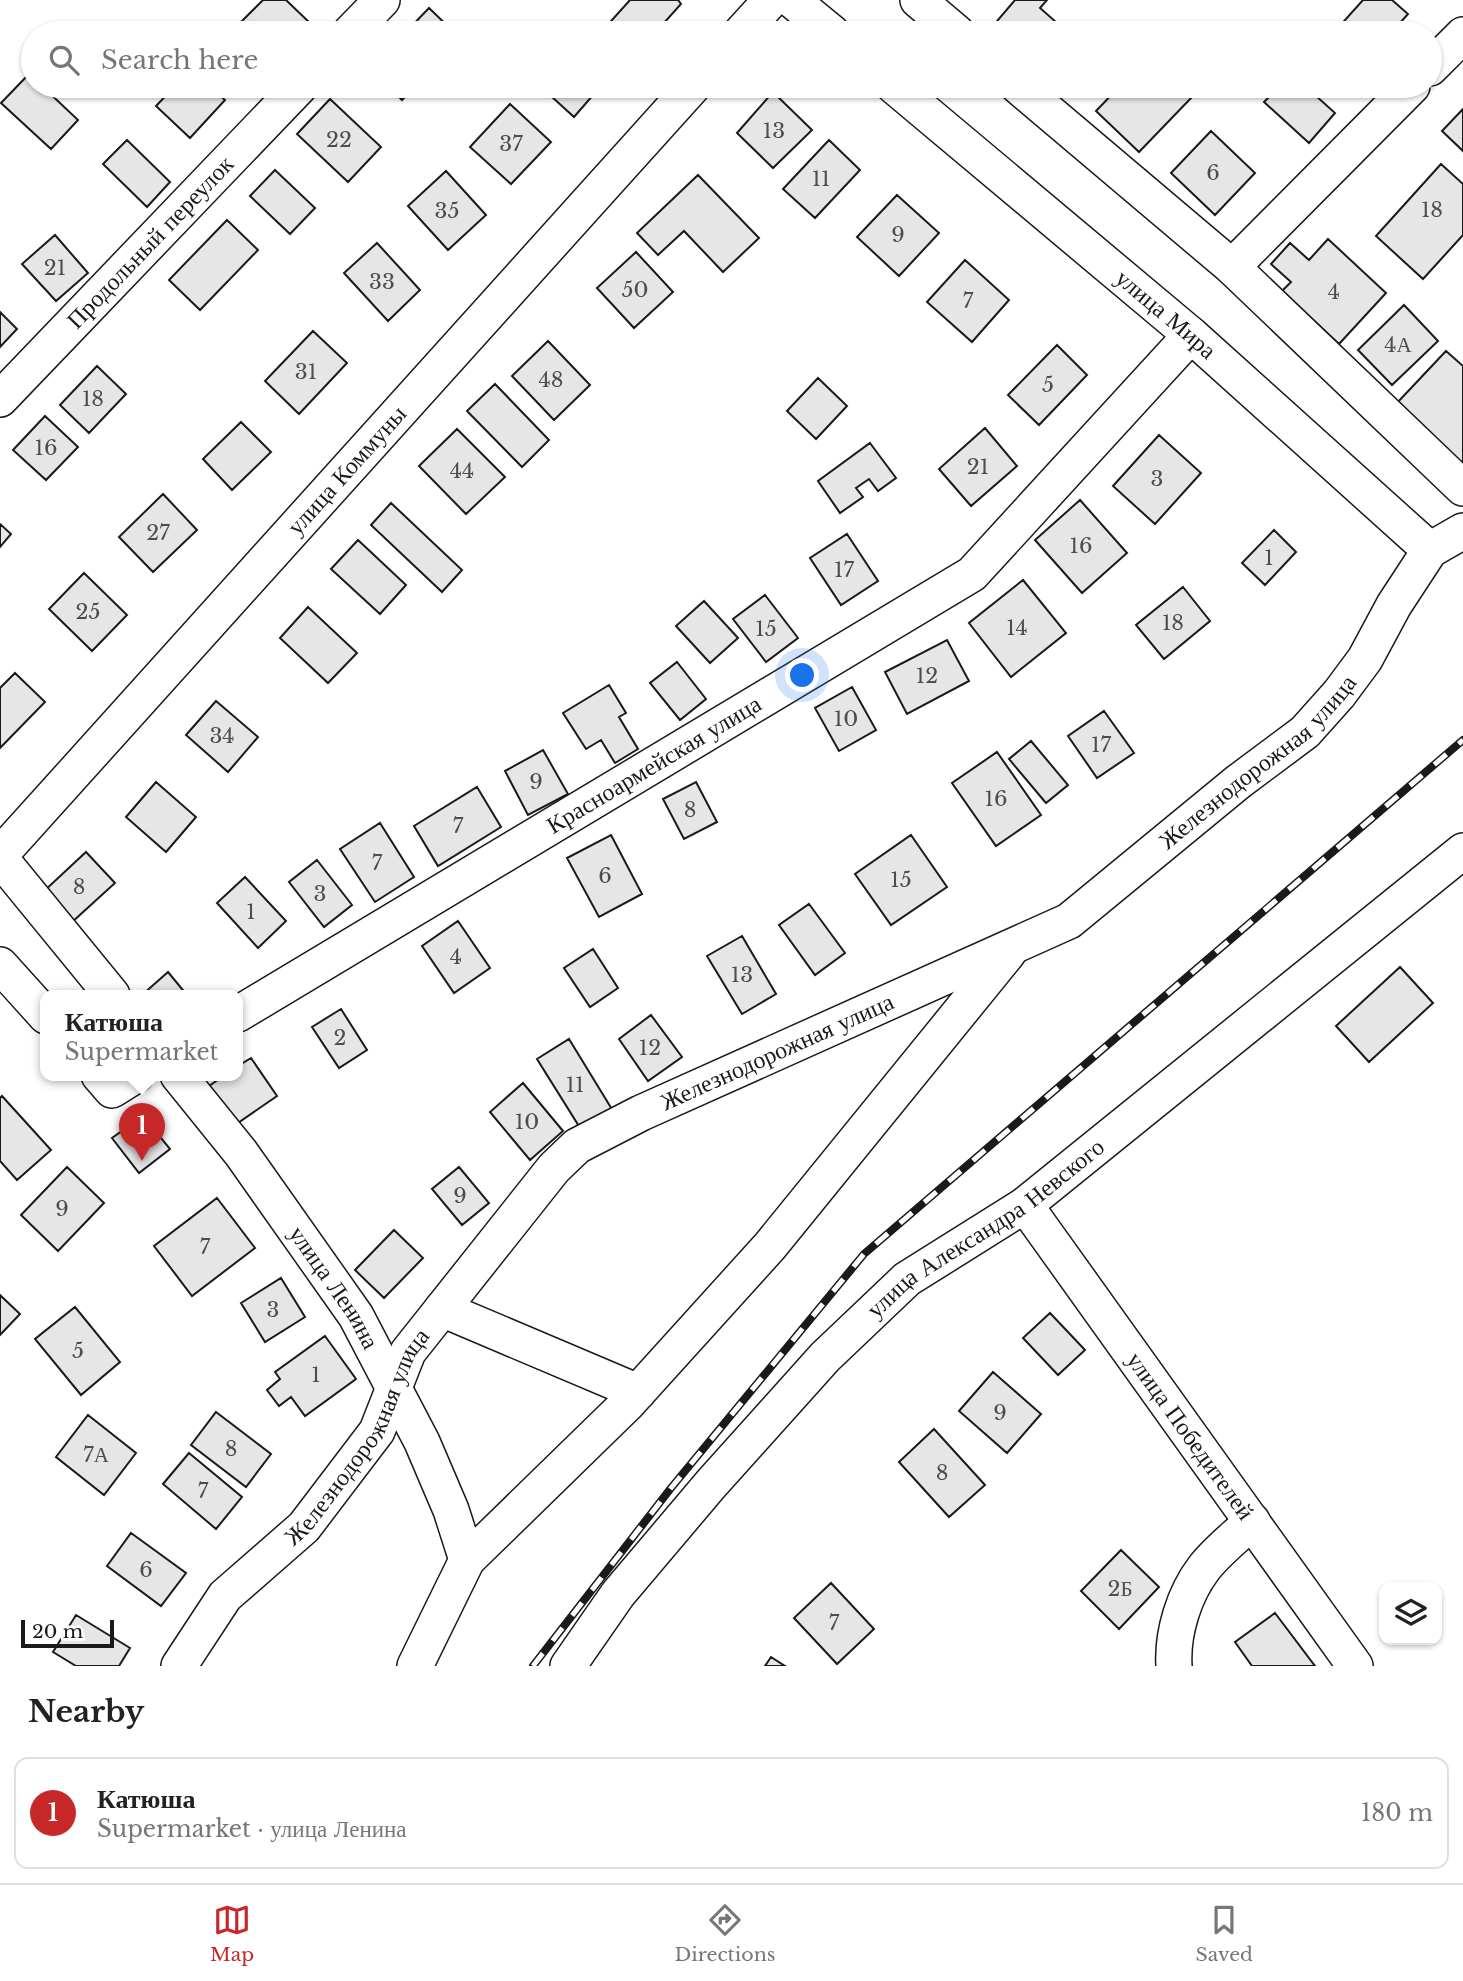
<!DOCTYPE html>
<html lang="en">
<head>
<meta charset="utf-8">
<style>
	body { margin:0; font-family:"Libre Baskerville",serif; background:#f6f6f6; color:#222 }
	.controls { position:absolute; right:21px; bottom:21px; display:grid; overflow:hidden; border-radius:14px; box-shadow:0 2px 5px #0004 }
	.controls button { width:63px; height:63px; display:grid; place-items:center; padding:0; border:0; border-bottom:2px solid #e0e0e0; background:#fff; color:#222; font:35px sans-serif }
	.scale { position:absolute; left:21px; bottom:18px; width:93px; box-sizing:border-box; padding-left:7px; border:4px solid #1a1a1a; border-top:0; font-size:19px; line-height:24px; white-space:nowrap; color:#1a1a1a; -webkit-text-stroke:5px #fff; paint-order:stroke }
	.you { position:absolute; left:803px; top:676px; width:24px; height:24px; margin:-18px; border:5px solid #fff; border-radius:50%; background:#1a73e8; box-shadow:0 0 0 10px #1a73e833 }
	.badge { display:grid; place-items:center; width:46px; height:46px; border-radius:50%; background:#c62828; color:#fff; font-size:23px; font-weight:700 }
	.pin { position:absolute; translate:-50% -58px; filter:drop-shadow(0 2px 4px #0008) }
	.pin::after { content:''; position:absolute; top:37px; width:24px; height:21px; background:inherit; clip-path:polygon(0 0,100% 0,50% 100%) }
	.popup { position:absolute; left:40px; top:990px; width:203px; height:91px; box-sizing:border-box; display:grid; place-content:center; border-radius:14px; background:#fff; filter:drop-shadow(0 2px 5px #0005); font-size:23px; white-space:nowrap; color:#767676 }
	.popup b { font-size:26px; color:#222 }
	.popup::after { content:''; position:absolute; left:50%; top:100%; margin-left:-14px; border:14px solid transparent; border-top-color:#fff }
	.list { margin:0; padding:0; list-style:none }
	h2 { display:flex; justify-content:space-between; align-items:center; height:91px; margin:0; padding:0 28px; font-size:30px }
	h2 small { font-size:23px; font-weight:400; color:#767676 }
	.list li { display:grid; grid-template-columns:46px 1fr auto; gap:21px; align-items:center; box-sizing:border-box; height:112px; margin:0 14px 14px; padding:0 14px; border:2px solid #e0e0e0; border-radius:14px }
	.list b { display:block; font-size:26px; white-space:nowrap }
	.list p { margin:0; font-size:23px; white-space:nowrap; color:#767676 }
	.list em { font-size:23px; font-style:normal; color:#767676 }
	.icon { flex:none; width:38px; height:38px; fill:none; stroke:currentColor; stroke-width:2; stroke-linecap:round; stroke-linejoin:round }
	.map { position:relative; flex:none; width:1463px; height:1666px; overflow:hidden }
	.search { position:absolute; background:#fff; box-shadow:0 2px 5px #0004; left:21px; right:21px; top:21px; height:77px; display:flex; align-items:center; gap:18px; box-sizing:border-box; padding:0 24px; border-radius:38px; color:#767676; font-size:26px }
	.sheet { height:217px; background:#fff }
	nav { display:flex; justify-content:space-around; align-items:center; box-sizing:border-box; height:98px; border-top:2px solid #e0e0e0; background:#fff; font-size:19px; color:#767676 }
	nav a { display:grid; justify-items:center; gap:4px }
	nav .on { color:#c62828 }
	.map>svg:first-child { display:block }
	.building { fill:#e6e6e6; stroke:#1a1a1a; stroke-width:2 }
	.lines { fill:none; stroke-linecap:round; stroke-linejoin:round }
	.minor-casing { stroke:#1a1a1a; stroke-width:38 }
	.minor { stroke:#fff; stroke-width:35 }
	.rail-casing { stroke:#1a1a1a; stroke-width:8 }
	.rail { stroke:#fff; stroke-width:5; stroke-dasharray:16; stroke-linecap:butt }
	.labels { text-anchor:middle; stroke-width:5; stroke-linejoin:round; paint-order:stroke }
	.number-label { font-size:21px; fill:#4d4d4d }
	.street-label { font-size:24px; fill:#1a1a1a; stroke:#fff }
</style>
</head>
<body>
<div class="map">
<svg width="1463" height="1666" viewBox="0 0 1463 1666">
	<rect width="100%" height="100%" fill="#fff"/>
	<path class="building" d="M263,0H286L311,24L302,33H230Z
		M630,0H678L681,4L655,33H606L603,30Z
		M1015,0H1047L1040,8L1056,22L1046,33H1012L997,21Z
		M1363,0H1392L1408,14L1391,33H1340L1336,30Z
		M429,8L455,33H405Z
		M29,74L33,78V86H42L78,120L51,149L1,103Z
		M175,86H209L225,100L190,138L156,106Z
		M388,86H416L402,100Z
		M540,86H601L574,117Z
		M1120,86H1182L1193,96L1139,152L1096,111Z
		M1280,86H1305L1335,113L1309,143L1264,102Z
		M773,92L812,130L773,168L737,133Z
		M330,99L381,147L348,182L297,134Z
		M510,104L551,142L511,184L470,147Z
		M1463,109V151L1442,131Z
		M1211,131L1255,173L1215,215L1171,173Z
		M127,140L170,182L147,207L103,164Z
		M829,140L860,170L815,218L783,189Z
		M1441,164L1463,184V235L1423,279L1376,236Z
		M275,170L315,208L290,234L250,196Z
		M446,171L486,215L448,250L408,206Z
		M698,175L759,238L723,272L684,231L658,255L637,233Z
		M897,195L939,233L899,276L857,237Z
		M227,220L258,250L200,310L169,280Z
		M55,235L88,273L56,301L22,264Z
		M1328,239L1386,293L1339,344L1282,291L1291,282L1271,264L1290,243L1309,260Z
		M377,243L420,290L388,321L344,273Z
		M636,252L673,292L634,328L597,288Z
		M965,260L1009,300L972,342L927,302Z
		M1404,305L1438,341L1392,385L1358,350Z
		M0,312L17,329L0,347Z
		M313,331L347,363L299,414L265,381Z
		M548,341L590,385L554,420L512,376Z
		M1057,345L1087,375L1039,425L1008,395Z
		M1446,351L1463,366V465L1396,404Z
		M97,366L126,394L89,433L60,405Z
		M818,378L847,406L816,439L787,411Z
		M495,384L549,440L522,467L467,411Z
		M45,416L78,447L46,480L13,450Z
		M241,422L271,452L232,490L203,459Z
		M985,428L1017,466L971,506L939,469Z
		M457,429L505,477L466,514L419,466Z
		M1159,435L1201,473L1155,524L1113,486Z
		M870,443L896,478L878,491L869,479L856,488L863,497L840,513L818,481Z
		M163,494L197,530L153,572L119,537Z
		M1080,500L1127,553L1082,593L1035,540Z
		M391,503L462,570L442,592L371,525Z
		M0,524L11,534L0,547Z
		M1274,530L1296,552L1265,585L1242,563Z
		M847,534L878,581L841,605L810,558Z
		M358,540L406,585L380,614L331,569Z
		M84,573L127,615L92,651L49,609Z
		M1023,580L1066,633L1011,677L969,623Z
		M1183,587L1210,621L1164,659L1136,625Z
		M765,595L798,638L766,662L733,619Z
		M704,601L738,638L710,663L676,626Z
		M308,607L357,653L328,683L280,638Z
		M947,640L969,681L907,714L885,672Z
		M677,662L706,699L680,720L650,683Z
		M15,673L45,702L0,748V688Z
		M609,685L626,713L619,717L638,749L615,763L601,740L586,749L563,713Z
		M852,687L876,730L839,751L815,708Z
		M216,701L258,737L228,772L186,735Z
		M1104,711L1134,753L1097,778L1068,736Z
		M1031,741L1068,785L1046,803L1009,759Z
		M543,750L568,794L528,815L505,771Z
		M997,752L1041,815L996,846L952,783Z
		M156,782L196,817L166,852L126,817Z
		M696,782L717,822L684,839L663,799Z
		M477,787L501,827L438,866L414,826Z
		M380,823L414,877L375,902L340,849Z
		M611,835L642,894L599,917L567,858Z
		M911,835L947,887L891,925L855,874Z
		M86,852L115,883L71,923L43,892Z
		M317,860L352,905L324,927L289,882Z
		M245,877L286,921L258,948L217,903Z
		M809,904L845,953L815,975L779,925Z
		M458,921L490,968L454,993L422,946Z
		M742,936L776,994L742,1014L707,956Z
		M593,949L618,988L590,1007L564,968Z
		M1400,967L1433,1003L1369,1062L1336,1026Z
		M168,972L187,995H142Z
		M341,1009L367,1050L339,1068L312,1027Z
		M651,1015L682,1057L648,1081L619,1039Z
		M569,1039L613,1111L582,1131L537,1059Z
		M251,1058L277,1096L235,1125L209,1086L225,1075H238V1066Z
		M523,1083L563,1131L530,1160L490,1112Z
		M2,1096L51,1150L17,1180L0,1161V1098Z
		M126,1128L141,1146L157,1133L170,1149L139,1173L112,1138Z
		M67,1167L104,1203L58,1251L21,1215Z
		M459,1167L489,1203L462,1225L432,1189Z
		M217,1198L255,1248L192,1296L154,1246Z
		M394,1230L423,1258L384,1298L355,1270Z
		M281,1278L305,1317L265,1342L241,1303Z
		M0,1295L20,1314L0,1335Z
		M75,1307L120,1362L81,1395L35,1339Z
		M1050,1313L1085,1350L1058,1375L1023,1338Z
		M325,1336L356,1379L305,1416L291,1397L279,1406L267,1390L280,1379L275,1372Z
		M993,1372L1041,1414L1007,1453L959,1411Z
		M216,1412L271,1454L246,1487L191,1445Z
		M88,1415L136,1453L104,1495L56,1457Z
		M934,1429L985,1485L949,1517L899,1462Z
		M189,1453L242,1497L216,1529L163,1484Z
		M131,1533L186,1573L161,1606L107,1566Z
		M1121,1550L1159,1587L1119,1629L1081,1591Z
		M831,1583L874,1629L837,1664L794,1618Z
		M1275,1613L1315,1666H1252L1235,1642Z
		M76,1615L130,1648L119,1666H76L53,1652Z
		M771,1657L785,1666H765Z"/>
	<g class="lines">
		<g class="minor-casing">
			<g id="minor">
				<path d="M792,0L832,33"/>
				<path d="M918,0L957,33"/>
				<path d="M350,33L382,0"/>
				<path d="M741,33L771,0"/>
				<path d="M1430,68L1463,35"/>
				<path id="s1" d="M894,86L1191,335L1430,550"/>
				<path d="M1018,86L1232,267L1463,488"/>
				<path d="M1232,267L1412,86"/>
				<path id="s2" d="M0,399L300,86"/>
				<path id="s3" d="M0,855L693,86"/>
				<path d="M0,858L112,995"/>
				<path d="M0,965L46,1016"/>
				<path id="s4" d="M238,1014L972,574L1191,335"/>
				<path d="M99,1075L112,1090L136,1075"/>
				<path id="s5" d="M178,1075L241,1153L356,1316L422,1442L451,1510L467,1560"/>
				<path id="s6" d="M1025,1205L1355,1666"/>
				<path d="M442,1309L638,1392"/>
				<path id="s7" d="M179,1666L225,1596L304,1527L377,1431L408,1352L554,1168L577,1146L641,1113L1069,921L1238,782L1305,732L1339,694L1365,659L1394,605L1430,550L1463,531"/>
				<path d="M415,1666L467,1560L627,1404L770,1246L1008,953"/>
				<path id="s8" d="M568,1666L618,1594L711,1484L825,1357L907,1279L1025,1205L1463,851"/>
				<path d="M1174,1666C1172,1633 1184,1594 1204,1568C1217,1551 1237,1536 1252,1521"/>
			</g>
		</g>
		<use href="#minor" class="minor"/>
		<g class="rail-casing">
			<path id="rail" d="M533,1666L671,1488L864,1254L1463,740"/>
		</g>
		<use href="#rail" class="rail"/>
	</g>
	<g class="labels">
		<g class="number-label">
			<text x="774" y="138">13</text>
			<text x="339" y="147">22</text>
			<text x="511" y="151">37</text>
			<text x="1213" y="180">6</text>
			<text x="821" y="186">11</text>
			<text x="1432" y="217">18</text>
			<text x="447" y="218">35</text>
			<text x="898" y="242">9</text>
			<text x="55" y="275">21</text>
			<text x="382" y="289">33</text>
			<text x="635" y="297">50</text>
			<text x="1334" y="299">4</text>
			<text x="968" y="308">7</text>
			<text x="1398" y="352">4А</text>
			<text x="306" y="379">31</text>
			<text x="551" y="387">48</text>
			<text x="1048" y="392">5</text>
			<text x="93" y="406">18</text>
			<text x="46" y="455">16</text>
			<text x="978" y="474">21</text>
			<text x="462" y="478">44</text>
			<text x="1157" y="486">3</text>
			<text x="158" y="540">27</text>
			<text x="1081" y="553">16</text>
			<text x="1269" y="565">1</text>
			<text x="844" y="577">17</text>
			<text x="88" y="619">25</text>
			<text x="1173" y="630">18</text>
			<text x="1017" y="635">14</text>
			<text x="766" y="636">15</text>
			<text x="927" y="683">12</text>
			<text x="846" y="726">10</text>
			<text x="222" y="743">34</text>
			<text x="1101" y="752">17</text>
			<text x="536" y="789">9</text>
			<text x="996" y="806">16</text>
			<text x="690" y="817">8</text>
			<text x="458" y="833">7</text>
			<text x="377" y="870">7</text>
			<text x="605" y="883">6</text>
			<text x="901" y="887">15</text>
			<text x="79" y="894">8</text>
			<text x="320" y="901">3</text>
			<text x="251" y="919">1</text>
			<text x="456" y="964">4</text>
			<text x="742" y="982">13</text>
			<text x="340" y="1045">2</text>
			<text x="650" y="1055">12</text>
			<text x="575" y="1092">11</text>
			<text x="527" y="1129">10</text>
			<text x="460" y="1203">9</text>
			<text x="62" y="1216">9</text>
			<text x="205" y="1254">7</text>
			<text x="273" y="1317">3</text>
			<text x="78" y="1358">5</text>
			<text x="316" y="1382">1</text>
			<text x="1000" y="1420">9</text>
			<text x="231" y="1456">8</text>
			<text x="96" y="1462">7А</text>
			<text x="942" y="1480">8</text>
			<text x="203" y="1498">7</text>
			<text x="146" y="1577">6</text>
			<text x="1120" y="1596">2Б</text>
			<text x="834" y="1630">7</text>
		</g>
		<g class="street-label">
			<text dy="8" stroke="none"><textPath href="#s2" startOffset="217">Продольный переулок</textPath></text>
			<text dy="8" stroke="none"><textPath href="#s1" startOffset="355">улица Мира</textPath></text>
			<text dy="8" stroke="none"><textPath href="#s3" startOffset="518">улица Коммуны</textPath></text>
			<text dy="8" stroke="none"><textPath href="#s7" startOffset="1449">Железнодорожная улица</textPath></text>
			<text dy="8" stroke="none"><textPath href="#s4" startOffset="485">Красноармейская улица</textPath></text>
			<text dy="8" stroke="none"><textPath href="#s7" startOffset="882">Железнодорожная улица</textPath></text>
			<text dy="8" stroke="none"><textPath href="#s8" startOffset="609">улица Александра Невского</textPath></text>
			<text dy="8" stroke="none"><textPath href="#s5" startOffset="264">улица Ленина</textPath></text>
			<text dy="8" stroke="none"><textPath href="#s7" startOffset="294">Железнодорожная улица</textPath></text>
			<text dy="8" stroke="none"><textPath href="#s6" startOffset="284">улица Победителей</textPath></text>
		</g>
	</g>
</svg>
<div class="controls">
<button><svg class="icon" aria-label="layers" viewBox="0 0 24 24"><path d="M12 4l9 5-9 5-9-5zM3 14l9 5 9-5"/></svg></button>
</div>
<div class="scale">20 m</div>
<div class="you"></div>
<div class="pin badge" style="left:142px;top:1161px">1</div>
<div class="popup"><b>Катюша</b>Supermarket</div>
<div class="search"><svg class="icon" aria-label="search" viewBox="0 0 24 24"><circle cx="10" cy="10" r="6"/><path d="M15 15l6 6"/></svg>Search here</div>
</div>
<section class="sheet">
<h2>Nearby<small></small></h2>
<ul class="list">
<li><span class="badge">1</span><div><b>Катюша</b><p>Supermarket · улица Ленина</p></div><em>180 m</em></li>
</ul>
</section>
<nav>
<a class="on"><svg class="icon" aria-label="map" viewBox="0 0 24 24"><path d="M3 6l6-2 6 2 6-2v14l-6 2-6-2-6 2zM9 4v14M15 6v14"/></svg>Map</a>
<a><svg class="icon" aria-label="directions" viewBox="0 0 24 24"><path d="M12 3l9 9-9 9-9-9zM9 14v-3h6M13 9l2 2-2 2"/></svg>Directions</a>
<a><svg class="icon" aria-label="saved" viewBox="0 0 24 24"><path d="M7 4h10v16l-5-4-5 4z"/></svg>Saved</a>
</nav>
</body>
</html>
